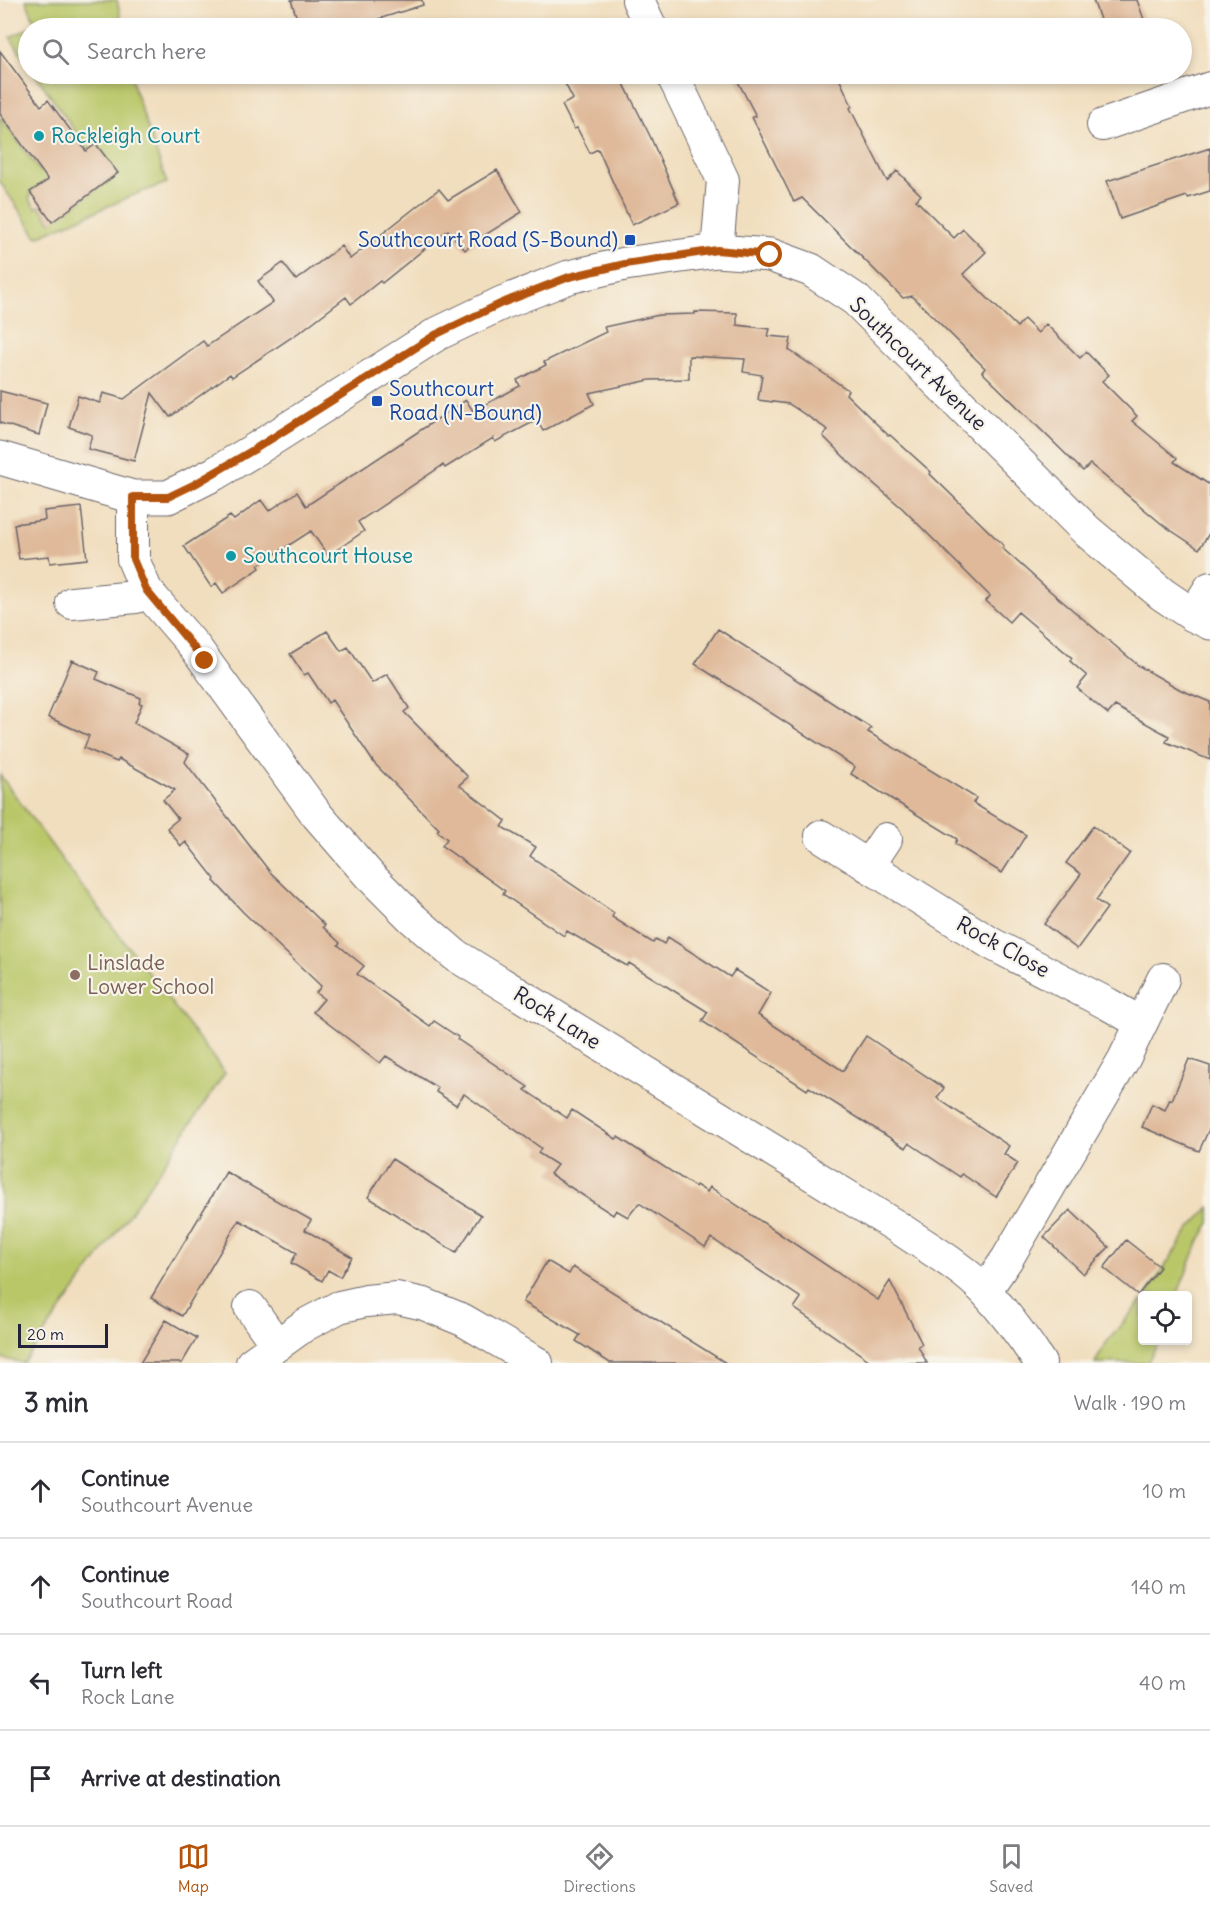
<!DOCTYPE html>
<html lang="en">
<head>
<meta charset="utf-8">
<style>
	body { margin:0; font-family:Delius,sans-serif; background:#f7f7f7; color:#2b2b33 }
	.controls { position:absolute; right:18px; bottom:18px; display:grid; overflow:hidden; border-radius:6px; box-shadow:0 3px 9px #0003 }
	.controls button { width:54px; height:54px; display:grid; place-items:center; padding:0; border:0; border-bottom:2px solid #e1e1e2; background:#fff; color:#2b2b33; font:30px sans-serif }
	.scale { position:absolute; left:18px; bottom:15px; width:90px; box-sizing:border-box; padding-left:6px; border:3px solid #22223b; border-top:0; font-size:16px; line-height:21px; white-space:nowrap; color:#22223b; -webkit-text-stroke:4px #f7f3e8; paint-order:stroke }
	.stop { position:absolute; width:18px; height:18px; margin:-14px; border:4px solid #b45309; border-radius:50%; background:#fff }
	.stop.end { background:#b45309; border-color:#fff; box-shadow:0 2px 6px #0008 }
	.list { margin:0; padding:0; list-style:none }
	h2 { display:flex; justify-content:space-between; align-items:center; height:78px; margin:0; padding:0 24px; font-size:26px }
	h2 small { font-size:20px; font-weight:400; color:#7c7c81 }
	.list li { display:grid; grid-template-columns:39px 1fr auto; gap:18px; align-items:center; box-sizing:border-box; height:96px; padding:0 24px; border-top:2px solid #e1e1e2 }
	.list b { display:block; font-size:22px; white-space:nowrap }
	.list p { margin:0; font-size:20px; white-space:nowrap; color:#7c7c81 }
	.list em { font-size:20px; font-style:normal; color:#7c7c81 }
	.icon { flex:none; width:33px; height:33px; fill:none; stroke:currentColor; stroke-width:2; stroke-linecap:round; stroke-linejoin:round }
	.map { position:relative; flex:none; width:1210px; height:1363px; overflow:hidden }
	.search { position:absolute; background:#fff; box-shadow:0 3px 9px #0003; left:18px; right:18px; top:18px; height:66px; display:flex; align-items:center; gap:15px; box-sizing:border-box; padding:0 21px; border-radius:33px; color:#7c7c81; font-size:22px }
	.sheet { height:462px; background:#fff }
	nav { display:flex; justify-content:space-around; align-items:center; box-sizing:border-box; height:84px; border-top:2px solid #e1e1e2; background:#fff; font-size:16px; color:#7c7c81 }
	nav a { display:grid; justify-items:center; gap:3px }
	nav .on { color:#b45309 }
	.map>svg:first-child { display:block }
	.green { fill:#bac769; stroke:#6e7452; stroke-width:1.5 }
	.building { fill:#dfb99a }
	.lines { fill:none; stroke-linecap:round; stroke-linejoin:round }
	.minor-casing { stroke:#6a6469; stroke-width:34 }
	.tertiary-casing { stroke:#6a6469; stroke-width:35 }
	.minor { stroke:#fff; stroke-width:32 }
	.tertiary { stroke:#fff; stroke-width:33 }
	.route { stroke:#b45309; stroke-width:8 }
	.culture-dot { fill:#0f9aa8; stroke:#f7f3e8; stroke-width:2 }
	.transit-dot { fill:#1a4fb4; stroke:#f7f3e8; stroke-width:2 }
	.education-dot { fill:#8d6e63; stroke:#f7f3e8; stroke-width:2 }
	.labels { text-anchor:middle; stroke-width:4.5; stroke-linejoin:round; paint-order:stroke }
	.culture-label { font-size:21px; fill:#0d838f; stroke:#f7f3e8; text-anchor:start }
	.transit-label { font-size:21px; fill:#164399; stroke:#f7f3e8; text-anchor:end }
	.street-label { font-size:21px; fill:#22223b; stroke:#f7f3e8 }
	.education-label { font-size:21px; fill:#785e54; stroke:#f7f3e8; text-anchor:start }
</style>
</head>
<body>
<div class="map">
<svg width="1210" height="1363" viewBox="0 0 1210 1363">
	<rect width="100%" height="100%" fill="#f7f3e8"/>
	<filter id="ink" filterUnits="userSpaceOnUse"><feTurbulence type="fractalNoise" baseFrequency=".0167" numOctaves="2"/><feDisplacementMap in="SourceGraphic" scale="12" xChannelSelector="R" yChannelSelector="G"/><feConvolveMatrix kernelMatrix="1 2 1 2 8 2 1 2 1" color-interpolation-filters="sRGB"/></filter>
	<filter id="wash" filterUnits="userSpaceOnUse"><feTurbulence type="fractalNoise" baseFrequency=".008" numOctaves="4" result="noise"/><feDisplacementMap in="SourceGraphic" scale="24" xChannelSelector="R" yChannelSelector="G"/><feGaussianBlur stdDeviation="1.35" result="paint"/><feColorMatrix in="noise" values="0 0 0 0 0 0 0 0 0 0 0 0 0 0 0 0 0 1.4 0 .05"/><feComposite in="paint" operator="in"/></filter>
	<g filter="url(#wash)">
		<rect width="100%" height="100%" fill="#f1debe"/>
		<path class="green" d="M26,0H117L123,28H28V64L10,37L36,25Z
			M35,74H131L135,91L167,183L141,192L37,237L0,182V117L40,171L43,169L49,178L30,192L32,195L29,198L36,208L39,206L51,222L118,174L96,144L88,150Z
			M0,775L74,876L225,1073L140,1199L23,1363L0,1358Z
			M1210,1207V1223L1199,1241L1177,1295H1146L1190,1228Z
			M1142,1300V1340L1159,1341L1147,1363H1095L1106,1343Z"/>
		<g id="blocks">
			<path class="building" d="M291,0H422L423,5L350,28H300Z
				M1093,0H1137L1147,28H1103Z
				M0,51L41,106L48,100L86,151L96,144L118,173L52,222L30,192L48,180L0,114Z
				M560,74H619L650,136L679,203L632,225L598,149L590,153L577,128L574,129L562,105L573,99Z
				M734,74H837L852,106L850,108L887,181L897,171L921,195L916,200L954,238L963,229L986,252L963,274L1017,327L1024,319L1038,333L1046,324L1080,358L1086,352L1109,375L1102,381L1137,416L1132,421L1177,458L1174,462L1210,485V532L1199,549L1163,525L1090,464L1083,471L982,372L985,368L912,296L903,298L802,198L794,202L752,117L756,116Z
				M1210,148V191L1188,198L1187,196L1120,219L1107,181Z
				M497,170L522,212L480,238L465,250L448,230L382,283L380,281L351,304L346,297L304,329L232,377L230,374L170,417L152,393L134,461L88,449L92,435L69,427L78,396L100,403L103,393L124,399L203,341L207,346L273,302L258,281L283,263L296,280L341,246L350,259L439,189L448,200Z
				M695,312L737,313V325L770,329L768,336L791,338L789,350L848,390L846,394L889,436L890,435L931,472L930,474L1004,546L1002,548L1050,591L1139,666L1181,690L1210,702V760L1166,742L1169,736L1115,706L1108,714L1097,705L1077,688L1087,676L1070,661L1072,658L1018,612L1009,622L986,601L990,596L902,508L850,463L823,436L828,430L789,404L758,400L762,375L743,372L745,359L689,356V379L650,380L589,393L594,404L543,431L537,420L495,442L493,438L445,468L443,465L358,522L364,531L328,556L311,531L258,565L260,568L223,593L216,583L211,587L184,546L230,516L234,520L261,500L269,511L297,492L306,506L466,400L473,411L520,386L517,380L546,365L544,362L606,332L604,327L659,315L695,314Z
				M0,391L47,403L39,435L0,423Z
				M81,507L87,559L50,563L49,556L19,559L14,524L45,520L44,511Z
				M718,629L871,728L868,732L976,798L973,803L1026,835L1002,873L955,844L957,839L851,774L855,767L695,664Z
				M327,631L341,651L348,647L372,683L387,674L409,708L404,712L468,777L459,785L506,821L502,827L536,847L530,856L614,913L612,917L653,943L656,939L664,944L668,937L730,977L735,970L771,993L758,1015L843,1071L866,1036L944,1088L937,1098L1009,1146L1004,1154L1018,1163L996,1197L962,1174L960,1177L909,1143L906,1148L809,1087L807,1090L702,1021L708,1012L629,963L627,966L567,931L564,936L503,894L505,891L442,846L447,839L437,831L439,829L374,763L332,700L328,703L308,673L304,675L290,654Z
				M72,660L99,672L96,679L141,698L139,703L142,704L134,723L189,754L185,762L270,872L325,925L323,927L340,943L338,945L364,966L357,974L430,1026L434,1021L458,1037L457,1039L528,1087L525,1090L567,1118L572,1110L616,1139L618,1137L695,1187L696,1185L707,1192L710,1187L878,1300L890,1281L922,1344L918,1346L927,1363H873L794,1308L801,1298L711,1238L705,1247L639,1203L628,1217L616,1210L613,1215L550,1174L557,1165L538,1153L541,1148L464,1094L456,1105L436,1092L438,1088L386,1056L380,1063L313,1012L324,999L316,993L321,986L243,912L214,881L215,879L186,842L181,846L167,828L178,819L163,800L175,790L119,759L117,762L84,748L89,736L48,717Z
				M1093,826L1130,853L1096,900L1107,908L1077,949L1044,924L1081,874L1066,863Z
				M1189,1059L1210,1066V1127L1199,1151L1142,1127L1152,1104L1165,1110L1170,1099L1172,1100Z
				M392,1159L481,1215L456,1253L368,1197Z
				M226,1172L311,1220L305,1230L352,1257L340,1277L328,1270L322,1281L291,1263L297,1253L239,1220L182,1316L151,1298Z
				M1070,1210L1109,1247L1083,1274L1044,1237Z
				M1126,1240L1160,1267L1138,1295L1104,1268Z
				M547,1261L569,1274L573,1267L726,1363H610L576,1341L580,1335L523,1302Z
				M166,1320L197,1338L182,1363H140Z"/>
		</g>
	</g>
	<g filter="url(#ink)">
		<use href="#blocks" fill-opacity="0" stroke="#6a6469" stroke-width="1.5"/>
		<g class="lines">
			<g class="minor-casing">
				<path id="minor" d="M638,0L651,28
					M672,74L723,180L717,251
					M1103,125L1210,88
					M133,497V559L146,590L195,647L317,815L369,875L412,918L455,955L899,1228C928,1248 961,1266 986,1292C1006,1314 1024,1338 1040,1363
					M72,603L136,597L146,590
					M1193,615L1210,588
					M821,836L992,944L1108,1004L1141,1023
					M868,866L886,839
					M985,1291L1007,1259L1124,1059L1163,979
					M250,1307L276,1344
					M252,1363L305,1325L339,1307L366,1301L397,1298L424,1304L463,1320L537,1363"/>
			</g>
			<g class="tertiary-casing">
				<path id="tertiary" d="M0,458L133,497H168L214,474L256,449L437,334L502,303L569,277L625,264L717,251L770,255L811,270L856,300L1087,531L1162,594L1193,615L1210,623"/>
			</g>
			<use href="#minor" class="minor"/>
			<use href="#tertiary" class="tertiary"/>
		</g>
	</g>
	<g class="lines" filter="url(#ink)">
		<path class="route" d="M205,661L146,590L133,559V497H168L195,484L255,449L437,334L502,303L569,277L625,264L717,250L770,255"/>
	</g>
	<g class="culture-dot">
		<circle cx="39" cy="136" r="6"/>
		<circle cx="231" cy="556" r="6"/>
	</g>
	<g class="transit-dot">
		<rect x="624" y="234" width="12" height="12" rx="3"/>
		<rect x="371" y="395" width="12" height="12" rx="3"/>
	</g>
	<circle class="education-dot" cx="75" cy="975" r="6"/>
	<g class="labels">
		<g class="culture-label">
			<text x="51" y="143">Rockleigh Court</text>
			<text x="243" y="563">Southcourt House</text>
		</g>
		<g class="transit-label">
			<text x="618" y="247">Southcourt Road (S-Bound)</text>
			<text x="389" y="396" text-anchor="start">Southcourt<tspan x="389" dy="24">Road (N-Bound)</tspan></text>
		</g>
		<g class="street-label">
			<text transform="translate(918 364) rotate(44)" y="7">Southcourt Avenue</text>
			<text transform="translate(1003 947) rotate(29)" y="7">Rock Close</text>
			<text transform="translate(557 1018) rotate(32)" y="7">Rock Lane</text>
		</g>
		<g class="education-label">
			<text x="87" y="970">Linslade<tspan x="87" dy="24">Lower School</tspan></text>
		</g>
	</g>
</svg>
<div class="controls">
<button><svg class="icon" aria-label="locate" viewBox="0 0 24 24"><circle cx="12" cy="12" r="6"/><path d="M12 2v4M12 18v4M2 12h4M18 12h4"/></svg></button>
</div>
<div class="scale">20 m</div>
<div class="stop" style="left:770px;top:255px"></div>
<div class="stop end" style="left:205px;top:661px"></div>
<div class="search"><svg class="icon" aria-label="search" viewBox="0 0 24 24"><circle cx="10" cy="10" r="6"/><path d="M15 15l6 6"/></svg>Search here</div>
</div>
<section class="sheet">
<h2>3 min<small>Walk · 190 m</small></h2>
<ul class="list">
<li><svg class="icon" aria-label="ahead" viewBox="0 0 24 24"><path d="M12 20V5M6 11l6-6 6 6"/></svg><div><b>Continue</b><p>Southcourt Avenue</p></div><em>10 m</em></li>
<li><svg class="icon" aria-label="ahead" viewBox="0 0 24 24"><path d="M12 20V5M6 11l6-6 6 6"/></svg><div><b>Continue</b><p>Southcourt Road</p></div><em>140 m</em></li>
<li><svg class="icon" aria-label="left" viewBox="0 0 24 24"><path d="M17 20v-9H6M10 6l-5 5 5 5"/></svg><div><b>Turn left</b><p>Rock Lane</p></div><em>40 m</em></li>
<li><svg class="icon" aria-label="arrive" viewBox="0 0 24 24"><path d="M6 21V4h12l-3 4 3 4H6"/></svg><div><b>Arrive at destination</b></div></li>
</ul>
</section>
<nav>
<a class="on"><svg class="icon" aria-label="map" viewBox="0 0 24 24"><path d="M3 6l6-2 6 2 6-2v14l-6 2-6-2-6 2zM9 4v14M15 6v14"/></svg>Map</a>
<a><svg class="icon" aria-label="directions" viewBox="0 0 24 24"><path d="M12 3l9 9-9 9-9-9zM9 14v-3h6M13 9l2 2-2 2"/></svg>Directions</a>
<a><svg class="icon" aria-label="saved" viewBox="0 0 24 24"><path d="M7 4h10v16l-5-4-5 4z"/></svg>Saved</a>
</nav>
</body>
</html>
